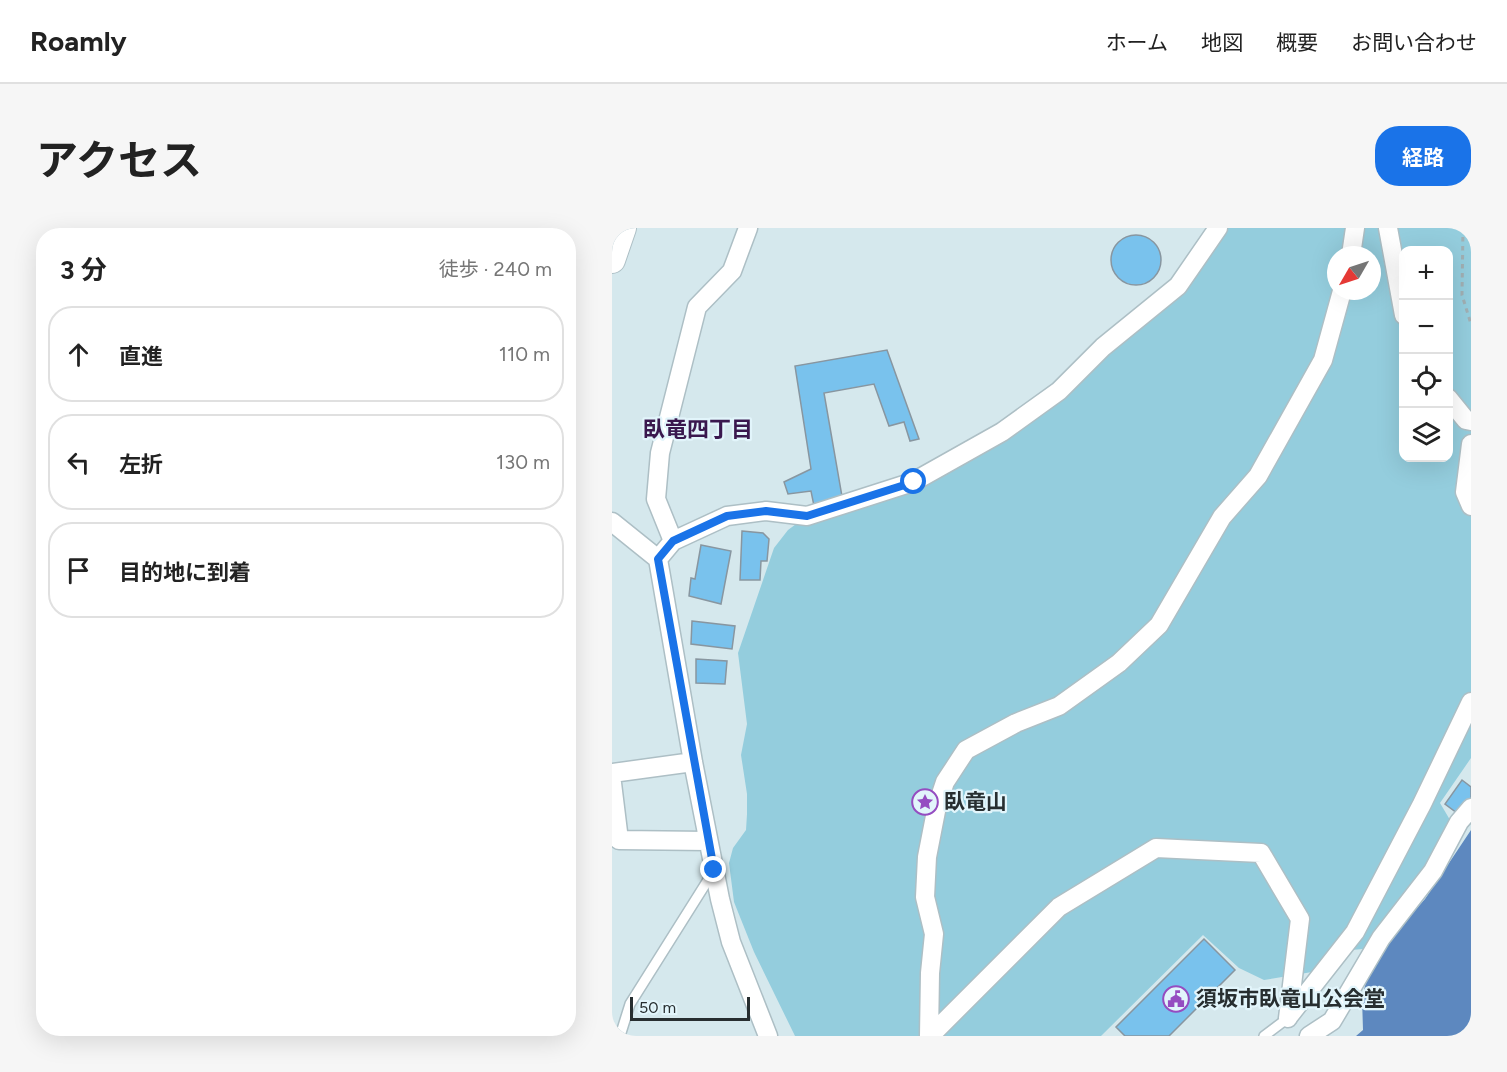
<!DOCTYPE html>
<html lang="ja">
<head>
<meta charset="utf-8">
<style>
	body { margin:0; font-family:Figtree,"Noto Sans JP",sans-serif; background:#f6f6f6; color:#222 }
	.controls { position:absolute; right:18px; top:18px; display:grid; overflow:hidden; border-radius:12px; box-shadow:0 6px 24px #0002 }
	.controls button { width:54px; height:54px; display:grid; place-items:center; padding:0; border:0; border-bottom:2px solid #e0e0e0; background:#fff; color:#222; font:30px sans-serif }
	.compass { position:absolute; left:715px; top:18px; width:54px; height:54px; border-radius:50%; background:#fff; box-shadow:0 6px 24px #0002; rotate:231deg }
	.scale { position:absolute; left:18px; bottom:15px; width:120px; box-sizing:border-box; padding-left:6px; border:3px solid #272e30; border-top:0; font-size:16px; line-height:21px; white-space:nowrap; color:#272e30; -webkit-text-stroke:4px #e2f5fb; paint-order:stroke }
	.stop { position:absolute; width:18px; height:18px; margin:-14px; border:4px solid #1a73e8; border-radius:50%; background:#fff }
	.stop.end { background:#1a73e8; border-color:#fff; box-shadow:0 2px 6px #0008 }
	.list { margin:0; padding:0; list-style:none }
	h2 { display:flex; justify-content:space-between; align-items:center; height:78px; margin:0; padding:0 24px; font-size:26px }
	h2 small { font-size:20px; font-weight:400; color:#767676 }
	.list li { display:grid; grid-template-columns:39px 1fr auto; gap:18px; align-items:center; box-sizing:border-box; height:96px; margin:0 12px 12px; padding:0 12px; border:2px solid #e0e0e0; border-radius:24px }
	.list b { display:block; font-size:22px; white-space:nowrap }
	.list em { font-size:20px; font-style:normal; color:#767676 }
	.icon { flex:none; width:33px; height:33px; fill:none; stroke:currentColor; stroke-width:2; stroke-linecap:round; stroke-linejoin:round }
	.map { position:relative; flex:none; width:859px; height:808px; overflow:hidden; border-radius:24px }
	header { display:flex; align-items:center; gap:36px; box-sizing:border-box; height:84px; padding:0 30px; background:#fff; border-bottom:2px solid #e0e0e0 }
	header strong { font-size:28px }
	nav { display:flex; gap:33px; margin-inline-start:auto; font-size:21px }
	.intro { display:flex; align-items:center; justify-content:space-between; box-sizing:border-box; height:144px; padding:0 36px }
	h1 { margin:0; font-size:42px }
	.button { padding:15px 27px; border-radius:24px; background:#1a73e8; color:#fff; font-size:21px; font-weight:700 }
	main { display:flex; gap:36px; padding:0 36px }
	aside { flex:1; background:#fff; border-radius:24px; box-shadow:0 6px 24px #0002 }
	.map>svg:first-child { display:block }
	.green { fill:#94cddd; fill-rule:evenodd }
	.water { fill:#5d88bf }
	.building { fill:#79c2ed; stroke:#8896a0; stroke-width:1.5 }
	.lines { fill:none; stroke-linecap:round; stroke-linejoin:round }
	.lane-casing { stroke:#adbfc5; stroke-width:12 }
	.street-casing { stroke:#adbfc5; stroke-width:21 }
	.secondary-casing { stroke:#adbfc5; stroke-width:28 }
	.path { stroke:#a0afb3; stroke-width:3; stroke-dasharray:4.5 4.5; stroke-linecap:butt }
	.lane { stroke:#fff; stroke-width:9 }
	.street { stroke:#fff; stroke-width:18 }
	.secondary { stroke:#fff; stroke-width:26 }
	.route { stroke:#1a73e8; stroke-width:8 }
	.labels { text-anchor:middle; stroke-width:4.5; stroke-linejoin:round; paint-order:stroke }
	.poi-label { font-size:21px; font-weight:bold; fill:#272e30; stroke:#e2f5fb; text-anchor:start }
	.neighbourhood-label { font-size:22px; font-weight:bold; fill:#3a184e; stroke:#e2f5fb }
</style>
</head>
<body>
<header>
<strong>Roamly</strong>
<nav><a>ホーム</a><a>地図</a><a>概要</a><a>お問い合わせ</a></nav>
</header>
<div class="intro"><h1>アクセス</h1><a class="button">経路</a></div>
<main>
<aside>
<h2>3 分<small>徒歩 · 240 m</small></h2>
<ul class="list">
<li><svg class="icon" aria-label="ahead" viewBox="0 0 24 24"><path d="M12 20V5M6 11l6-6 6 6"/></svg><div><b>直進</b></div><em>110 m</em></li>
<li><svg class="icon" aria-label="left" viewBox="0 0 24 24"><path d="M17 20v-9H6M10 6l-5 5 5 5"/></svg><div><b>左折</b></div><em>130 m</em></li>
<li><svg class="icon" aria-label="arrive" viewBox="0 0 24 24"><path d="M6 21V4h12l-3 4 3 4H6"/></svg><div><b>目的地に到着</b></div></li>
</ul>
</aside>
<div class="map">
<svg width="859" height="808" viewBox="0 0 859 808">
	<rect width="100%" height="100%" fill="#d5e8ed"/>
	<path class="green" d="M606,0H859V530L828,575L841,597L815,640L758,716L751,721L739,722L706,743L652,752L627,740L591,707L489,808H183L142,724L122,674L117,635L121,620L134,602L135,586V566L129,527L135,496L126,425L162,320L176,302L195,288L299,254L390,204L566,58ZM792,22H836V230H792ZM724,27H760V63H724Z"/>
	<path class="water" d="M859,602V808H744L751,802L750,770L754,754L783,705L813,671Z"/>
	<path class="building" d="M499 32a25 25 0 1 1 50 0a25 25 0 1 1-50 0Z
		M275,122L307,211L298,213L292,194L277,198L262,156L212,165L231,274L202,278L199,263L176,266L172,254L199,241L183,138Z
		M130,303L151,305L157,311L155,333H149L148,352H128Z
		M89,317L119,323L109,376L77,368L79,350L83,351Z
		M80,393L123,398L120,421L79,416Z
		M84,431L115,433L113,456L84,455Z
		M850,552L859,559V574L849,588L833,576Z
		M592,711L623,742L557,808H513L504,799Z"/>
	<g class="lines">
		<g class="lane-casing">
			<path id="lane" d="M8,808L18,776L101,644
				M652,808L676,790"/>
		</g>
		<g class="street-casing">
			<path id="street" d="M776,0L792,87
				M739,27L743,0
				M836,170L854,192L859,193
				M859,216L853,264L859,278
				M0,294L46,331L81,534L108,671L119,714L156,808
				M61,313L44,271L48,225L85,79L120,43L136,0
				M46,331L61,313L115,288L154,283L195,288L301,254L390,204L447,163L491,119L566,58L606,0
				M0,545L81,534
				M0,555L7,612L96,613
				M677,788L743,704L810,576L859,474
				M317,808L318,745L322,706L313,669L315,629L325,578L333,554L354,522L404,495L447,478L507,435L547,397L610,289L646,248L711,132L730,63
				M318,808L447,679L544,620L649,625L688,691L676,790
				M697,808L720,793L769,710L821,643L847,594L859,580"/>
		</g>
		<g class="secondary-casing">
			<path id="secondary" d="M0,32L11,0"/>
		</g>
		<path class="path" d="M851,0L850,67L859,96"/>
		<use href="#lane" class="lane"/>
		<use href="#street" class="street"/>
		<use href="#secondary" class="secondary"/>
	</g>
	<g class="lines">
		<path class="route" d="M102,642L46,331L61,313L115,288L154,283L195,288L302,254"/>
	</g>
	<defs>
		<g id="sight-ring" transform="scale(1.35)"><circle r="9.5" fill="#e2f5fb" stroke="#954dc1" stroke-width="1.5"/><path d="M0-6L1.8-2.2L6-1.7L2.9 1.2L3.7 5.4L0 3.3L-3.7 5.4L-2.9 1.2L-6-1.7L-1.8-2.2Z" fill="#954dc1"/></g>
		<g id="civic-ring" transform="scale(1.35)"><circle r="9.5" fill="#e2f5fb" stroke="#954dc1" stroke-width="1.5"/><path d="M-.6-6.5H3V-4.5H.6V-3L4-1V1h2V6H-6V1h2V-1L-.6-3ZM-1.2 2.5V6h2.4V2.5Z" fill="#954dc1"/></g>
	</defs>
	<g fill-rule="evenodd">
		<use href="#sight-ring" x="313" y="574"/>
		<use href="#civic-ring" x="564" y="771"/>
	</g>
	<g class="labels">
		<g class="poi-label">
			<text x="332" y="581">臥竜山</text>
			<text x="584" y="778">須坂市臥竜山公会堂</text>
		</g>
		<g class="neighbourhood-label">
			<text x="86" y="209">臥竜四丁目</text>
		</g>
	</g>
</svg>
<div class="controls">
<button>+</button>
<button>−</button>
<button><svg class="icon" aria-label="locate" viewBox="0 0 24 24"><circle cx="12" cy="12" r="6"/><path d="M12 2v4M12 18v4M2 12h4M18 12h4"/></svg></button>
<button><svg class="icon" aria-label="layers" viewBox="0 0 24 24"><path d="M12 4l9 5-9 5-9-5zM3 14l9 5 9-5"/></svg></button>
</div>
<svg class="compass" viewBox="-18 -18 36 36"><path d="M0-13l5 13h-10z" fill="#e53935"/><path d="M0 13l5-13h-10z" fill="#767676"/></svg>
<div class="scale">50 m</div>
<div class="stop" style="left:302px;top:254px"></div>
<div class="stop end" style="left:102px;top:642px"></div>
</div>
</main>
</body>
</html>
